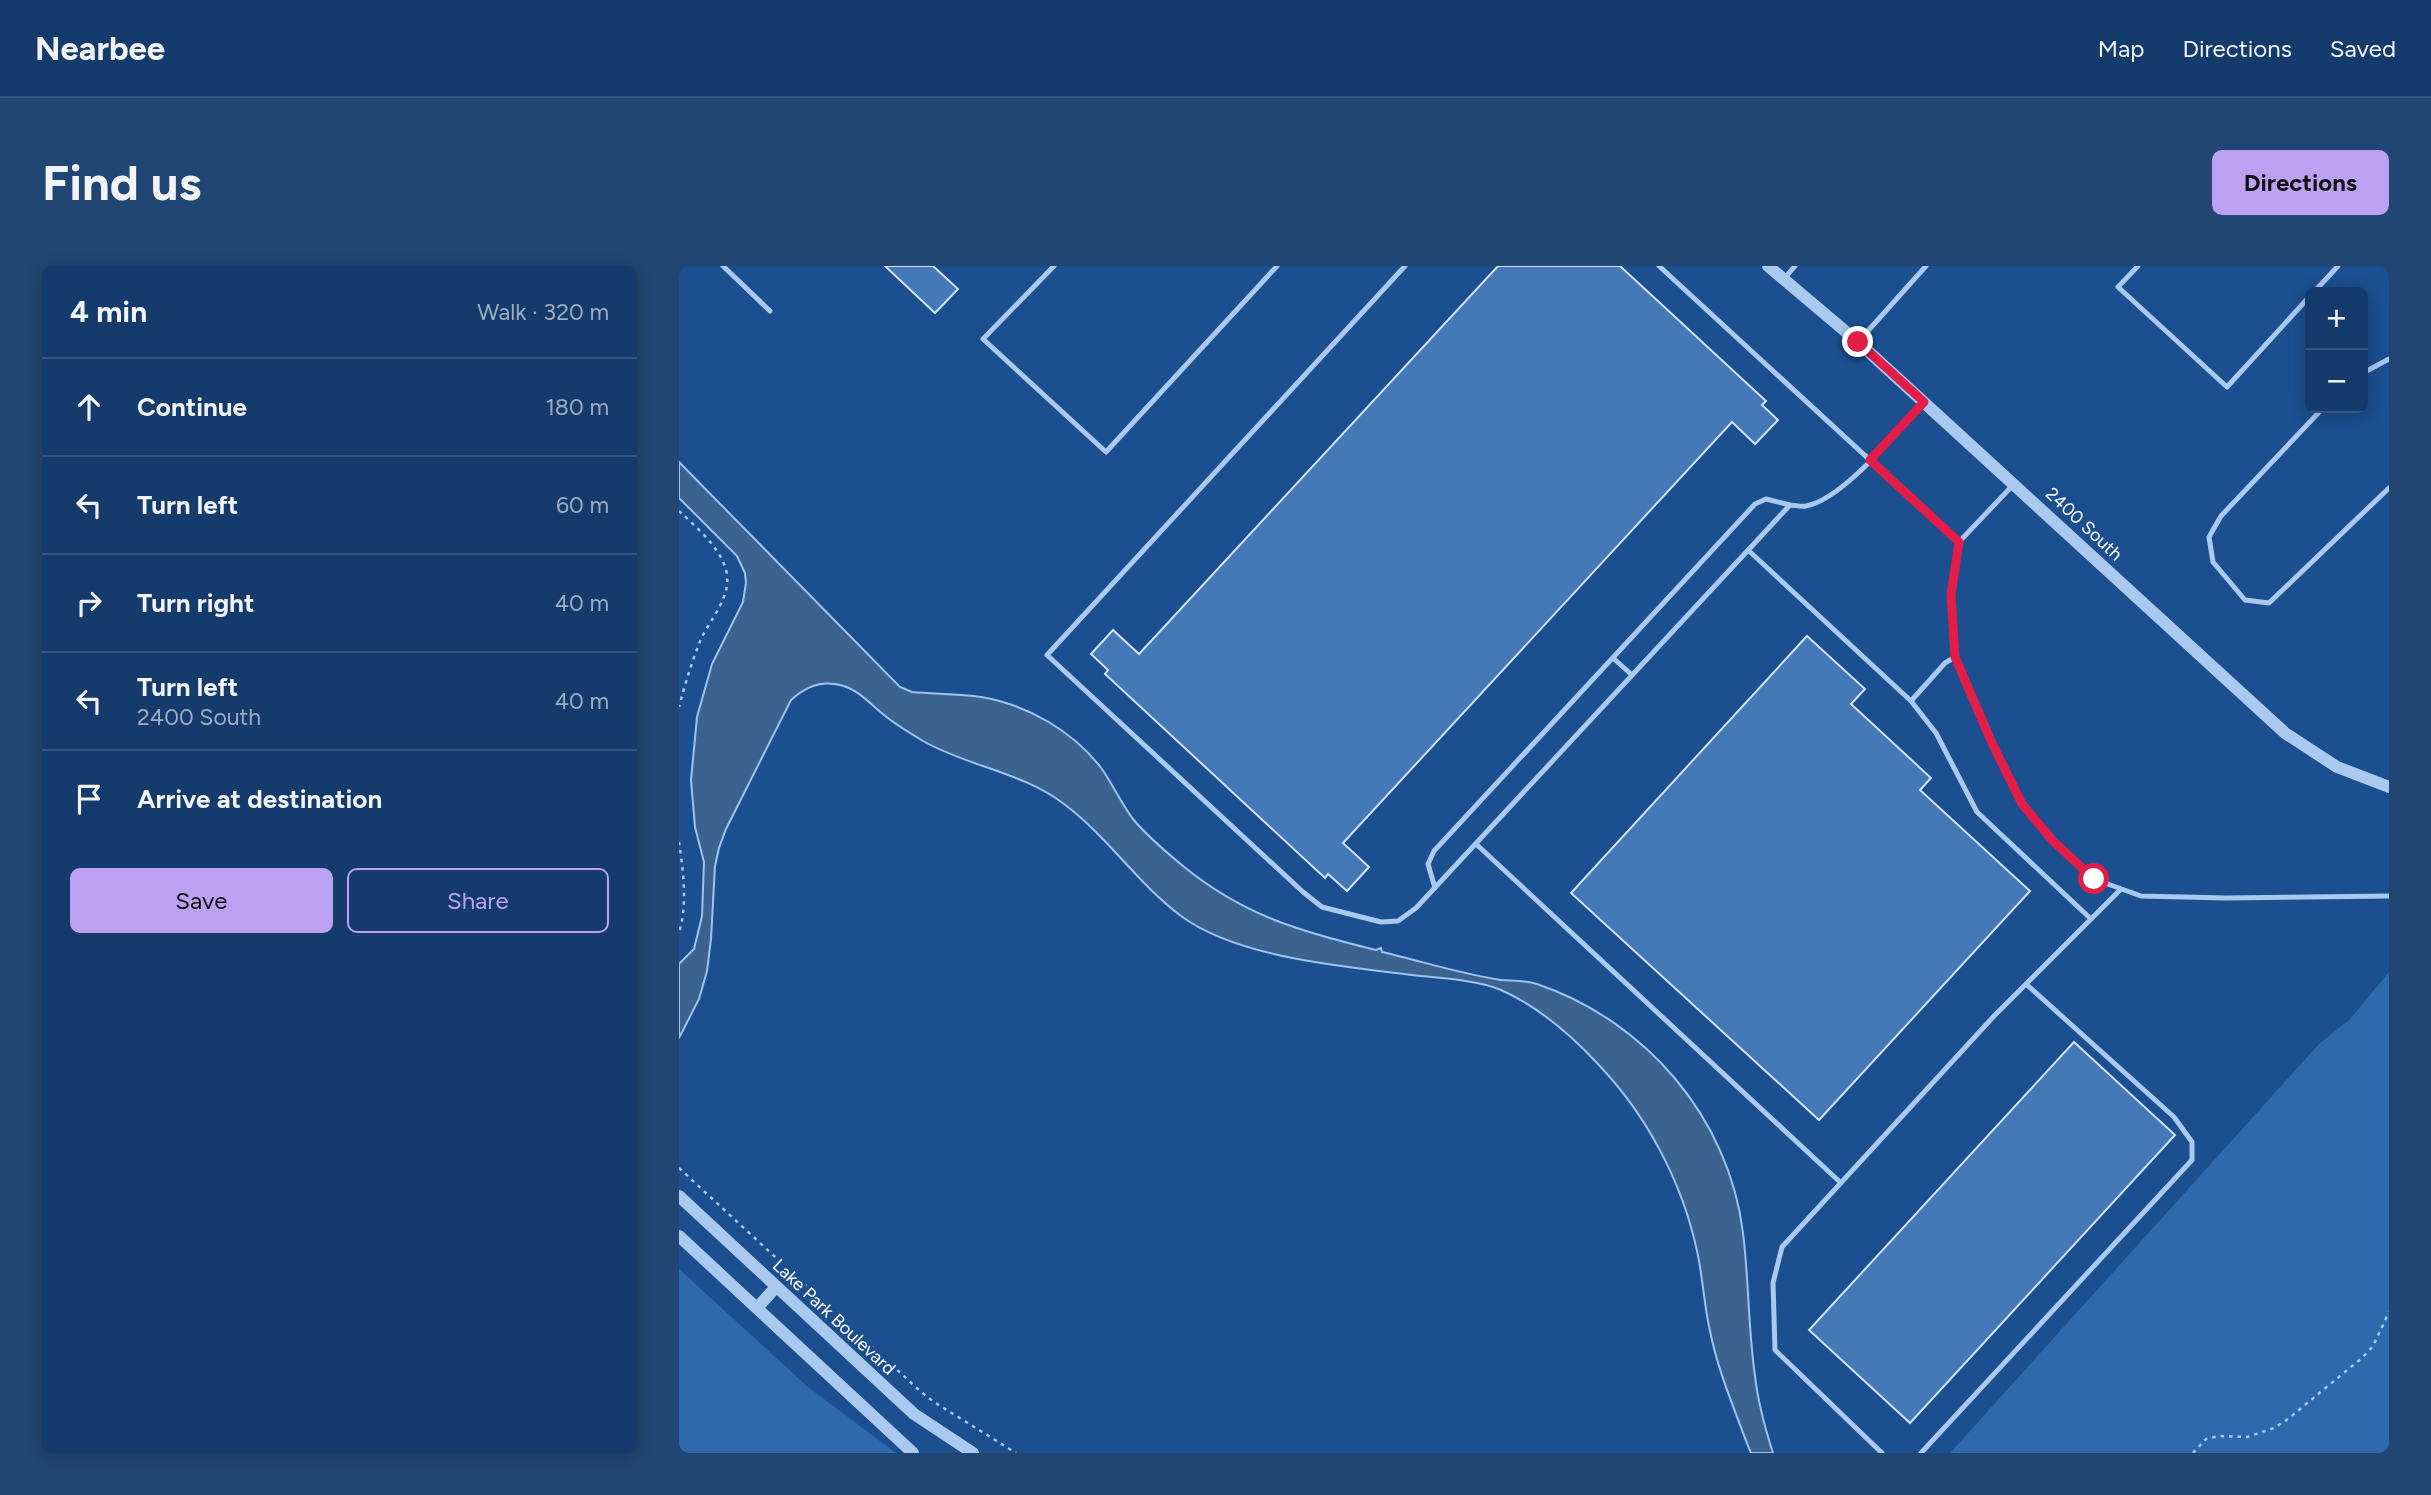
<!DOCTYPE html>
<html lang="en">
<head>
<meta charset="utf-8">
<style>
	body { margin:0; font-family:Figtree,sans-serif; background:#214673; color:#f1f3f6 }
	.controls { position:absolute; right:21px; top:21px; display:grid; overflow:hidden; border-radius:10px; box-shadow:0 4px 18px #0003 }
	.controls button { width:63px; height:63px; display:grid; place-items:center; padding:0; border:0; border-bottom:2px solid #33557e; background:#143b6b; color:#f1f3f6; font:35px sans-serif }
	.stop { position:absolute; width:21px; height:21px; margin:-16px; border:5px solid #e11d48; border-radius:50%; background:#fff }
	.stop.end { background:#e11d48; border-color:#fff; box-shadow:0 2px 7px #0008 }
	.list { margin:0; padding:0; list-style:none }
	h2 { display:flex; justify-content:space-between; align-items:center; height:91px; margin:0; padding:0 28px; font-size:30px }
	h2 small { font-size:23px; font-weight:400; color:#9dadc1 }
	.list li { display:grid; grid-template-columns:46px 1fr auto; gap:21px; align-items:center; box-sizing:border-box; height:98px; padding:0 28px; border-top:2px solid #33557e }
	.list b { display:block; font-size:26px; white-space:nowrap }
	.list p { margin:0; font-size:23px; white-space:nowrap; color:#9dadc1 }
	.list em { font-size:23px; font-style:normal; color:#9dadc1 }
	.actions { display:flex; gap:14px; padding:21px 28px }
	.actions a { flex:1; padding:16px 0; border:2px solid #bca0f2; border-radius:10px; text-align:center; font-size:24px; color:#bca0f2 }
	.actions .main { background:#bca0f2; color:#111 }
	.icon { flex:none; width:38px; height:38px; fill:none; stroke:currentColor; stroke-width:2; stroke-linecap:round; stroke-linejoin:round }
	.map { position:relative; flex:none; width:1710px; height:1187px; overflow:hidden; border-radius:10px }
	header { display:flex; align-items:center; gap:42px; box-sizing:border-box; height:98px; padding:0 35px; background:#143b6b; border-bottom:2px solid #33557e }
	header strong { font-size:33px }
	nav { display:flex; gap:38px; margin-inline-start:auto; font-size:24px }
	.intro { display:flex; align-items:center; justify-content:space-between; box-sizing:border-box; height:168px; padding:0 42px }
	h1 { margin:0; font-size:49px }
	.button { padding:18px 32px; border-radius:10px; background:#bca0f2; color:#111; font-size:24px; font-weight:700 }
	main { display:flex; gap:42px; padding:0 42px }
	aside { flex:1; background:#143b6b; border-radius:10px; box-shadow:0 4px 18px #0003 }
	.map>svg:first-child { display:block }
	.green { fill:#2e69ad }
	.water { fill:#3c6290; stroke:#9cc4f0; stroke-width:2 }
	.building { fill:#4478b7; stroke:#cfe3fa; stroke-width:2 }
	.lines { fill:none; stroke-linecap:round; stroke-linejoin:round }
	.path { stroke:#a9c9ee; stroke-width:2.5; stroke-dasharray:3.5 5; stroke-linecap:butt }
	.service { stroke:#a9c9ee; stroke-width:5 }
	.tertiary { stroke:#a9c9ee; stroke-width:12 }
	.route { stroke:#e11d48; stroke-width:9 }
	.labels { text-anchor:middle; stroke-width:7; stroke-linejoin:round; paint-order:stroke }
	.street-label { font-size:18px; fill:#fff; stroke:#1b4f8f }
</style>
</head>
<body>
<header>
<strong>Nearbee</strong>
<nav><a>Map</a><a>Directions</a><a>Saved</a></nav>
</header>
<div class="intro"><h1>Find us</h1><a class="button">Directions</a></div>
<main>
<aside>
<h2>4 min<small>Walk · 320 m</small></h2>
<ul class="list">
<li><svg class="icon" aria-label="ahead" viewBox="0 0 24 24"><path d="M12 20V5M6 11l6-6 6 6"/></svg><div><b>Continue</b></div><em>180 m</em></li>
<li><svg class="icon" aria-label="left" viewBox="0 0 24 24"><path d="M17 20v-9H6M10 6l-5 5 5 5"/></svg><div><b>Turn left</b></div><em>60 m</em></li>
<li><svg class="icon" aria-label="right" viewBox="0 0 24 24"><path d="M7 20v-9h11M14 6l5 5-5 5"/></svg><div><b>Turn right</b></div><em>40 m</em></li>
<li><svg class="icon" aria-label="left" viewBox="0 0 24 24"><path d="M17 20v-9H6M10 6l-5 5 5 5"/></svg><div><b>Turn left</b><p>2400 South</p></div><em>40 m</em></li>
<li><svg class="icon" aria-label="arrive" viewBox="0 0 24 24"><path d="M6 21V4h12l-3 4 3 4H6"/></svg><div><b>Arrive at destination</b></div></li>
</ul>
<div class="actions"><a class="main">Save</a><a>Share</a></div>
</aside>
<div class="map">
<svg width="1710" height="1187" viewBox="0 0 1710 1187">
	<rect width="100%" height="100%" fill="#1b4f8f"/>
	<path class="green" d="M1710,706V1187H1271L1640,778L1671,753Z
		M0,1003L129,1121L217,1187H0Z"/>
	<path class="water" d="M0,196L221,421L233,426C256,428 280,428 302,431C349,439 394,465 423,503C434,519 442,537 454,553C468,570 487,586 504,600C565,650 623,666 697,684L702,682L703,686C742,695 782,708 822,714C834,715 846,714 858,718C967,755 1050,852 1064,967C1070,1014 1069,1062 1076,1110C1079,1136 1086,1162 1094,1187H1072L1069,1180C1055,1142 1039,1105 1031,1065C1025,1039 1024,1012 1018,985C1003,915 967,848 918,797C891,768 858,740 822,724C802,715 764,712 742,710C671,701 560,693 502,650C459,618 428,570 385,538C343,506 290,501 244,475C231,467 217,459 205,449C191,438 179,423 161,419C142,414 126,421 112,434L47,563L40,582L36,600L32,673L28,705L20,733L0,772V698L15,683L23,650L25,596L16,561L12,514L18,451L33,398L64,336L67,317L66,307L58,290L0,232Z"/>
	<path class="building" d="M206,0H254L279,23L256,47Z
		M819,0H941L1087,135L1083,139L1099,154L1076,178L1053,156L664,577L690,601L668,625L649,608L646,612L426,408L429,404L412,388L434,364L460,388Z
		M1128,370L1186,423L1172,438L1252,512L1241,524L1351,625L1140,854L892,627Z
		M1395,776L1496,869L1231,1157L1130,1064Z"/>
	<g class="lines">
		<path class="path" d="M0,245C16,260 41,281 47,304C54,329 32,352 22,373C13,395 6,418 0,441
			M0,576C4,604 9,639 0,666
			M0,902L241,1125L255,1136L337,1187
			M1514,1187L1527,1173L1540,1170L1568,1171L1595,1162L1609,1153L1684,1091L1694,1080L1710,1046"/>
		<path class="service" d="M44,0L91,45
			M375,0L304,73L427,186L598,0
			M726,0L368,389L624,626L643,641L702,656L719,655L737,642L1111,239C1116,239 1122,241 1127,240C1165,233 1219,164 1246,136
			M980,0L1280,276
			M1459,0L1439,21L1548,121L1631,30
			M1105,13L1116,0
			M1635,26L1659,0
			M1179,76L1247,0
			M1684,107L1710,93
			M1644,142L1542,250L1530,271L1534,296L1566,334L1590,337L1710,222
			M1335,218L1280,276L1272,328L1276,391L1313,477L1344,538L1374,575L1415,613L1462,630L1546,632L1710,630
			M1069,284L1232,435L1266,397L1276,391
			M934,392L953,409
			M1232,435L1257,467L1298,546L1412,653
			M797,578L1162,917
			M756,622L749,598L755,585L1076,238L1087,233L1111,239
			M1203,1187L1096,1084L1094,1017L1103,981L1315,750L1442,623
			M1242,1187L1513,894V876L1495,851L1347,718"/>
		<path class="tertiary" d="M1089,0L1179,76L1606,467L1658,501L1710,521
			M0,930L235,1148L294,1187
			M0,970L234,1187
			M78,1042L97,1021"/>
	</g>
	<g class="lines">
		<path class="route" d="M1179,76L1245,136L1191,194L1280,276L1272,328L1276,391L1313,477L1343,538L1374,575L1415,613"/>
	</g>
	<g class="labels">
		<g class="street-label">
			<text transform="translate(1405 258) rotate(43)" y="6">2400 South</text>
			<text transform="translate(155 1051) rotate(43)" y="6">Lake Park Boulevard</text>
		</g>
	</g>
</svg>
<div class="controls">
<button>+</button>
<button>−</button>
</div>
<div class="stop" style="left:1415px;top:613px"></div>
<div class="stop end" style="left:1179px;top:76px"></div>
</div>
</main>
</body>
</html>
